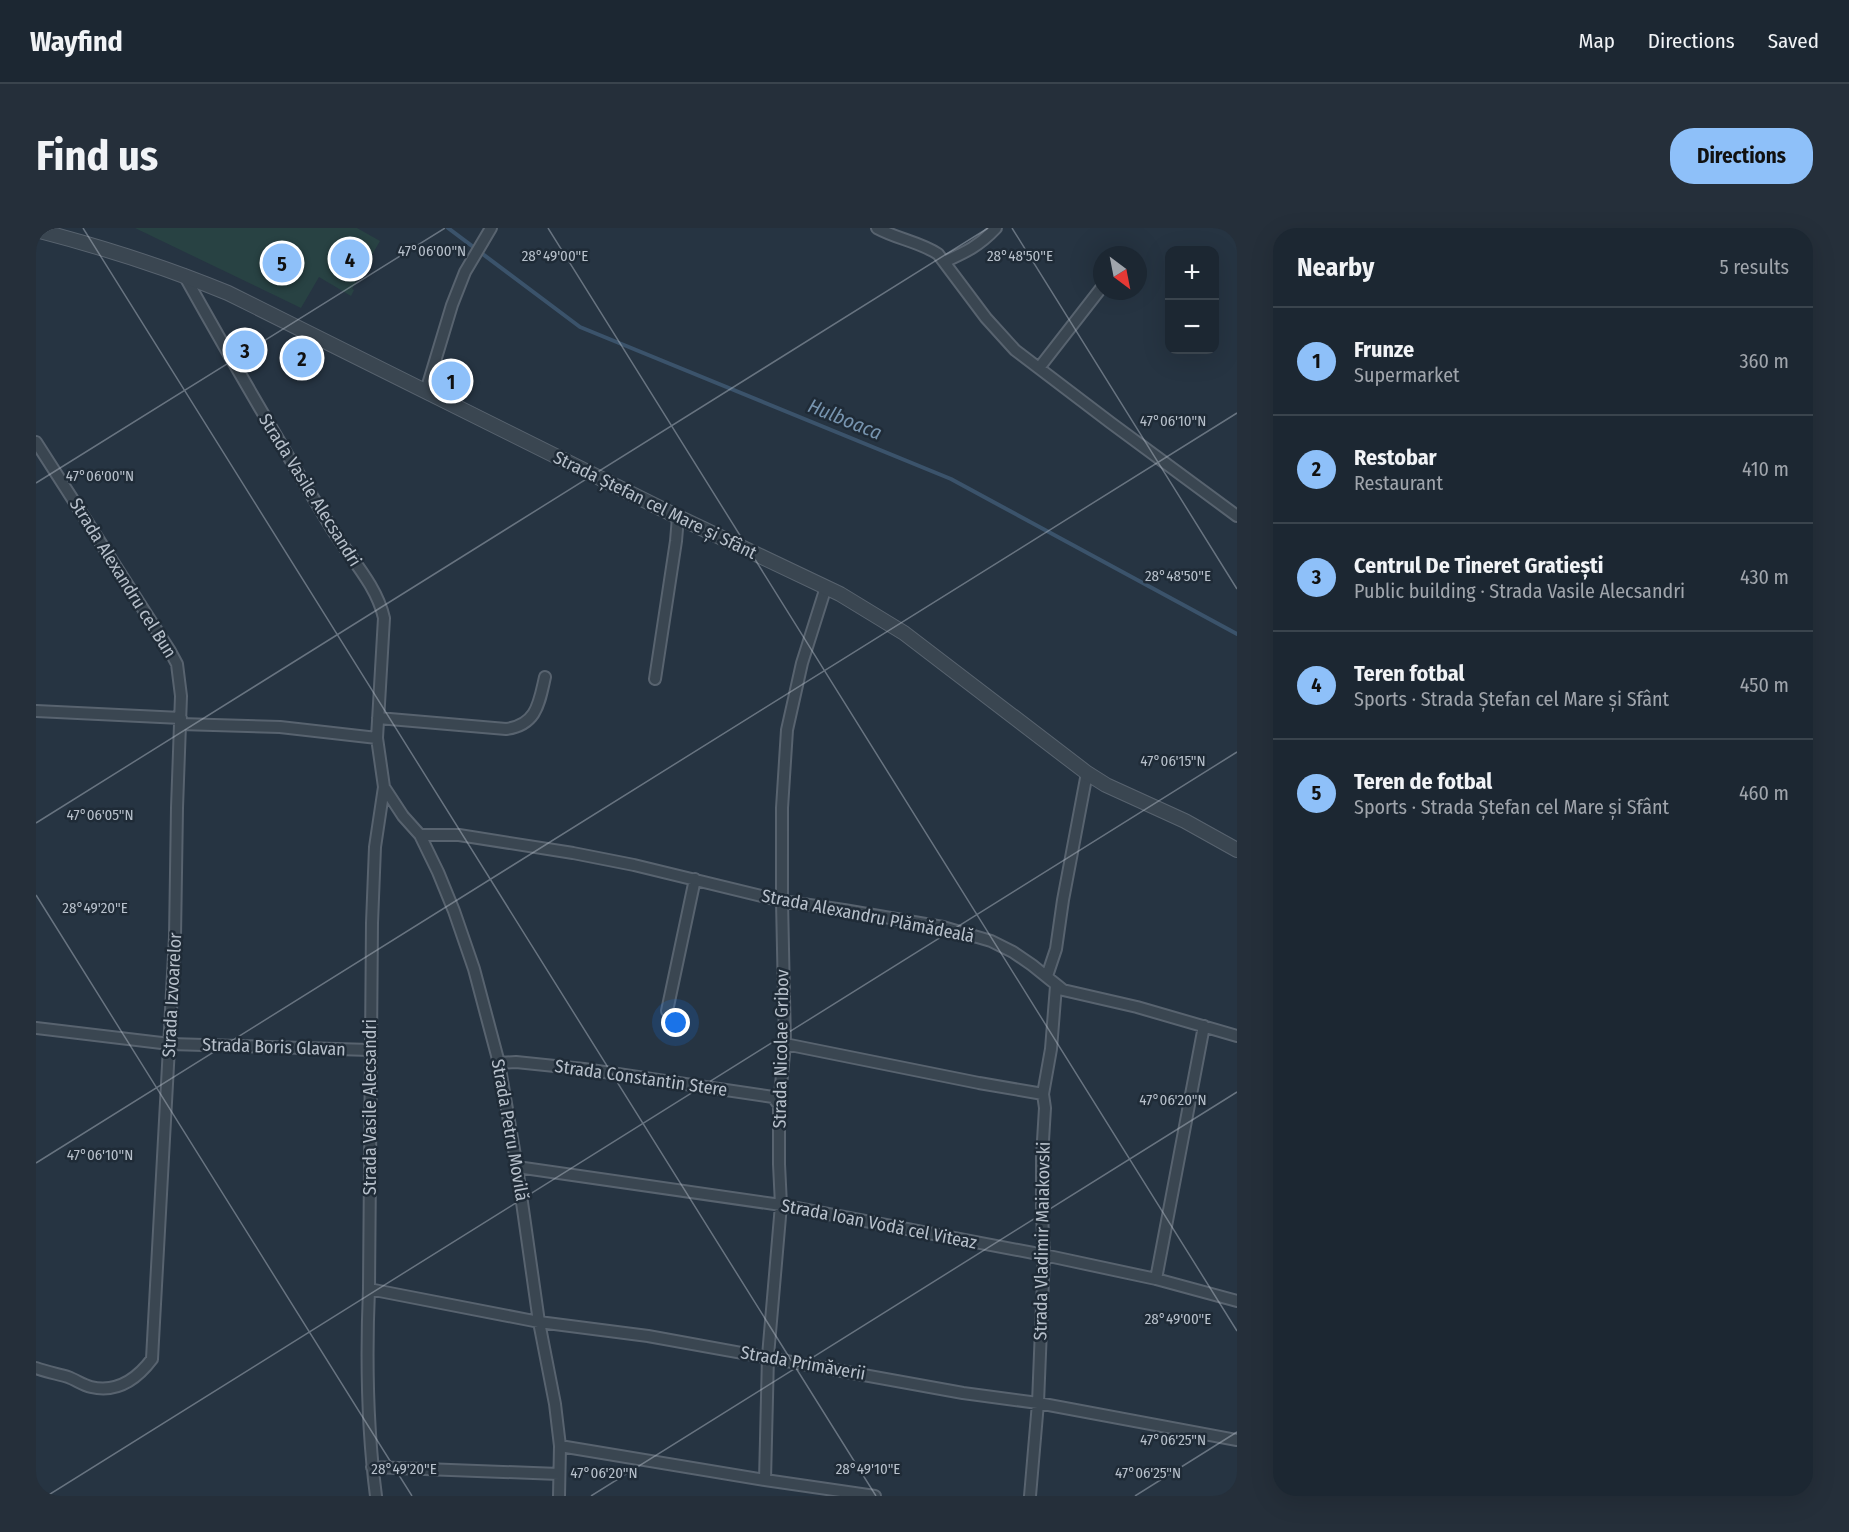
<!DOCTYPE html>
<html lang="en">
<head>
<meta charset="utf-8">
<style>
	body { margin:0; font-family:"Fira Sans Condensed",sans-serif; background:#252f3a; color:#f1f3f6 }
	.controls { position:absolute; right:18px; top:18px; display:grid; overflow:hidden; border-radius:12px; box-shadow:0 6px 24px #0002 }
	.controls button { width:54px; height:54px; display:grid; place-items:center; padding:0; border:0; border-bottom:2px solid #3a444d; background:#1c2732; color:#f1f3f6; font:30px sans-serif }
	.compass { position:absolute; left:1057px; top:18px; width:54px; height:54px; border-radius:50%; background:#1c2732; box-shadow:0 6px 24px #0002; rotate:148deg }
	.you { position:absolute; left:640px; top:795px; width:21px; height:21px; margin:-15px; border:4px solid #fff; border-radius:50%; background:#1a73e8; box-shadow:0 0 0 9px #1a73e833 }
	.badge { display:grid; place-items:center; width:39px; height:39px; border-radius:50%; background:#8ec0f9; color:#111; font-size:20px; font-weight:700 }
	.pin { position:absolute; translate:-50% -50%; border:3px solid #fff; box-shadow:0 2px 6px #0006 }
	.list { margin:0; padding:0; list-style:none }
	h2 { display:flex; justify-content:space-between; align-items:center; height:78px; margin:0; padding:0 24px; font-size:26px }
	h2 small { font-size:20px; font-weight:400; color:#a0a5ac }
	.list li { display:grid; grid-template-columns:39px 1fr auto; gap:18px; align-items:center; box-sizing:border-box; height:108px; padding:0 24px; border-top:2px solid #3a444d }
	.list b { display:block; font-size:22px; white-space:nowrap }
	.list p { margin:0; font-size:20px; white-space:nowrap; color:#a0a5ac }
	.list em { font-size:20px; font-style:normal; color:#a0a5ac }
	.map { position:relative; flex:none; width:1201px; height:1268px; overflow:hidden; border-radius:24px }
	header { display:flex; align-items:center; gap:36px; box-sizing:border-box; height:84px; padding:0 30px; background:#1c2732; border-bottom:2px solid #3a444d }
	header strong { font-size:28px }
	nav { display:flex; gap:33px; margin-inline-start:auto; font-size:21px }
	.intro { display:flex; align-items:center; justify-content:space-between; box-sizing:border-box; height:144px; padding:0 36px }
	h1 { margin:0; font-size:42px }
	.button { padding:15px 27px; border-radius:24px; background:#8ec0f9; color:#111; font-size:21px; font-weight:700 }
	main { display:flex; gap:36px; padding:0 36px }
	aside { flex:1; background:#1c2732; border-radius:24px; box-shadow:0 6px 24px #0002 }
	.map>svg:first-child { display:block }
	.green { fill:#284243 }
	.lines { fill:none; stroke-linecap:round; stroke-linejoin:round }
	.stream { stroke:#3b536b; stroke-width:4 }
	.minor-casing { stroke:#58636f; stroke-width:14 }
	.tertiary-casing { stroke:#58636f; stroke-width:16 }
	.minor { stroke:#3a4651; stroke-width:10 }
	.tertiary { stroke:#3a4651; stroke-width:14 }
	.ticks { fill:none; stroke:#b7c0cb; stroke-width:1.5; stroke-opacity:0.45 }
	.labels { text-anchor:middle; stroke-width:5; stroke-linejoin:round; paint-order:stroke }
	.street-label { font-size:18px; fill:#b7c0cb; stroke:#1f2b37 }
	.water-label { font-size:20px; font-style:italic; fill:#7794af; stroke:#1f2b37 }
	.ticks-label { font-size:15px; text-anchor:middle; fill:#b7c0cb; stroke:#1f2b37; stroke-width:5; stroke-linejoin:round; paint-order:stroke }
</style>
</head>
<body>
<header>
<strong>Wayfind</strong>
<nav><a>Map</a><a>Directions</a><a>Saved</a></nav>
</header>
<div class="intro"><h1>Find us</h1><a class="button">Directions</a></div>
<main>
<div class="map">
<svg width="1201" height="1268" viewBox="0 0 1201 1268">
	<rect width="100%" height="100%" fill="#263442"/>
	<path class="green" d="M99,0H321L344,13L316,61L318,62L315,68L283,49L265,80Z"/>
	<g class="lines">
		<path class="stream" d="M412,0L544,99L915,251L1201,406"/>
		<g class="minor-casing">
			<path id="minor" d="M841,0C861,11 884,14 902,26L950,90L979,122L1075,195L1201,288
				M908,34C930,24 943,18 960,0
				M148,47C195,131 243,214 293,296C311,327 340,355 348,390L341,510L348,559L339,619L336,695L333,1061C330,1131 331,1199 340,1268
				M1003,140L1066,59
				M390,163L416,77L429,44L455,0
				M0,214L134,423L141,436L145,468L141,580L139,709L116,1131C101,1151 81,1165 55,1159C47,1157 40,1152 32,1149C22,1146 11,1144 0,1140
				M619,451L640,313L642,289
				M0,483L145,490
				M342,490L470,501C501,497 503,475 509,449
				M144,496L244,499L341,510
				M348,559L367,588L384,607L402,644L418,683L438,741L463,835L481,939L503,1094L519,1176L524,1218L523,1268
				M384,607H423L537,625L598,637L746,673L808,682L907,699L955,713L977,724L996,737L1027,762L1101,779L1201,808
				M1011,748L1020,721L1027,672L1051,545
				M631,783L659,651
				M0,800L134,816L334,822
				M749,816L943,855L1007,866
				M463,835L480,834L548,841L737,869L743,877
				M481,939L745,977L1008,1027L1120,1051L1201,1073
				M1120,1051L1168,798
				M333,1061L503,1094L612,1108L927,1165L1002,1175L1201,1212
				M524,1218L729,1252L839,1268
				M336,1239L523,1246
				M729,1252L732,1128L745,977L743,936V877L749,816L746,673V580L751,502L766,435L790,359
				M994,1268L1002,1175L1008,1027L1006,987V929L1009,880L1007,866L1015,821L1020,758"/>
		</g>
		<g class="tertiary-casing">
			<path id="tertiary" d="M0,2C66,19 129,39 192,65L642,289L804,366L868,405L1051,545L1070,557L1149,593L1201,622"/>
		</g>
		<use href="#minor" class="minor"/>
		<use href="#tertiary" class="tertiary"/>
	</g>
	<path class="ticks" d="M47,0L840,1268M512,0L1201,1103M976,0L1201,361M0,255L409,0M0,595L952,0M0,667L376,1268M0,935L1201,185M11,1268L1201,524M555,1268L1201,864M1099,1268L1201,1204"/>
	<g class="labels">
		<g class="street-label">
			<text transform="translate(274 262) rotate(58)" y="6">Strada Vasile Alecsandri</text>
			<text transform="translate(619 277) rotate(26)" y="6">Strada Ștefan cel Mare și Sfânt</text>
			<text transform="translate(87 350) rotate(58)" y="6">Strada Alexandru cel Bun</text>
			<text transform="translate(832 688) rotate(11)" y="6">Strada Alexandru Plămădeală</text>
			<text transform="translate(136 767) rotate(-87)" y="6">Strada Izvoarelor</text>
			<text transform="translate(238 819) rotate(2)" y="6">Strada Boris Glavan</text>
			<text transform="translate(745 821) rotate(-89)" y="6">Strada Nicolae Gribov</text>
			<text transform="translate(605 850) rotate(8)" y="6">Strada Constantin Stere</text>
			<text transform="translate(334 879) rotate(-90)" y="6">Strada Vasile Alecsandri</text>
			<text transform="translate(474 902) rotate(80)" y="6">Strada Petru Movilă</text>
			<text transform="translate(843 996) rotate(11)" y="6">Strada Ioan Vodă cel Viteaz</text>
			<text transform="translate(1006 1013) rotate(-89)" y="6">Strada Vladimir Maiakovski</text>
			<text transform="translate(767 1135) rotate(10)" y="6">Strada Primăverii</text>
		</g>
		<g class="water-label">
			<text transform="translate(809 191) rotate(22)" y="7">Hulboaca</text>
		</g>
	</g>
	<g class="ticks-label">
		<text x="396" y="28">47°06'00"N</text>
		<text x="984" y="33">28°48'50"E</text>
		<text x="519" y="33">28°49'00"E</text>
		<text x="1137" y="198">47°06'10"N</text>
		<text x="64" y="253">47°06'00"N</text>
		<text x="1142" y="353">28°48'50"E</text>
		<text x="1137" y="538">47°06'15"N</text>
		<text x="64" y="592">47°06'05"N</text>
		<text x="59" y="685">28°49'20"E</text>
		<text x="1137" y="877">47°06'20"N</text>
		<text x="64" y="932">47°06'10"N</text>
		<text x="1142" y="1096">28°49'00"E</text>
		<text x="1137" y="1217">47°06'25"N</text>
		<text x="368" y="1246">28°49'20"E</text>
		<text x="832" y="1246">28°49'10"E</text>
		<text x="568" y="1250">47°06'20"N</text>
		<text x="1112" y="1250">47°06'25"N</text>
	</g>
</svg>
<div class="controls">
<button>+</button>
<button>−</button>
</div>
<svg class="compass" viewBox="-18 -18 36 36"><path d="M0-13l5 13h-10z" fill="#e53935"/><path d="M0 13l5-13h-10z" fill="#a0a5ac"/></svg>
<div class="you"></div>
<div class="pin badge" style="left:415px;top:153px">1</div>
<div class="pin badge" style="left:266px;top:130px">2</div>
<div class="pin badge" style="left:209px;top:122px">3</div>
<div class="pin badge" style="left:314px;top:31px">4</div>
<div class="pin badge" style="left:246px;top:35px">5</div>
</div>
<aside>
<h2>Nearby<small>5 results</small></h2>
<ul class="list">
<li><span class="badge">1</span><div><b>Frunze</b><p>Supermarket</p></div><em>360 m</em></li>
<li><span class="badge">2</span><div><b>Restobar</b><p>Restaurant</p></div><em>410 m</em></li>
<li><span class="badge">3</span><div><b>Centrul De Tineret Gratiești</b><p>Public building · Strada Vasile Alecsandri</p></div><em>430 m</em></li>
<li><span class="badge">4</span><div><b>Teren fotbal</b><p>Sports · Strada Ștefan cel Mare și Sfânt</p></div><em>450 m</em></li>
<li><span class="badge">5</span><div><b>Teren de fotbal</b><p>Sports · Strada Ștefan cel Mare și Sfânt</p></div><em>460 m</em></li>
</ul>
</aside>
</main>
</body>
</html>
